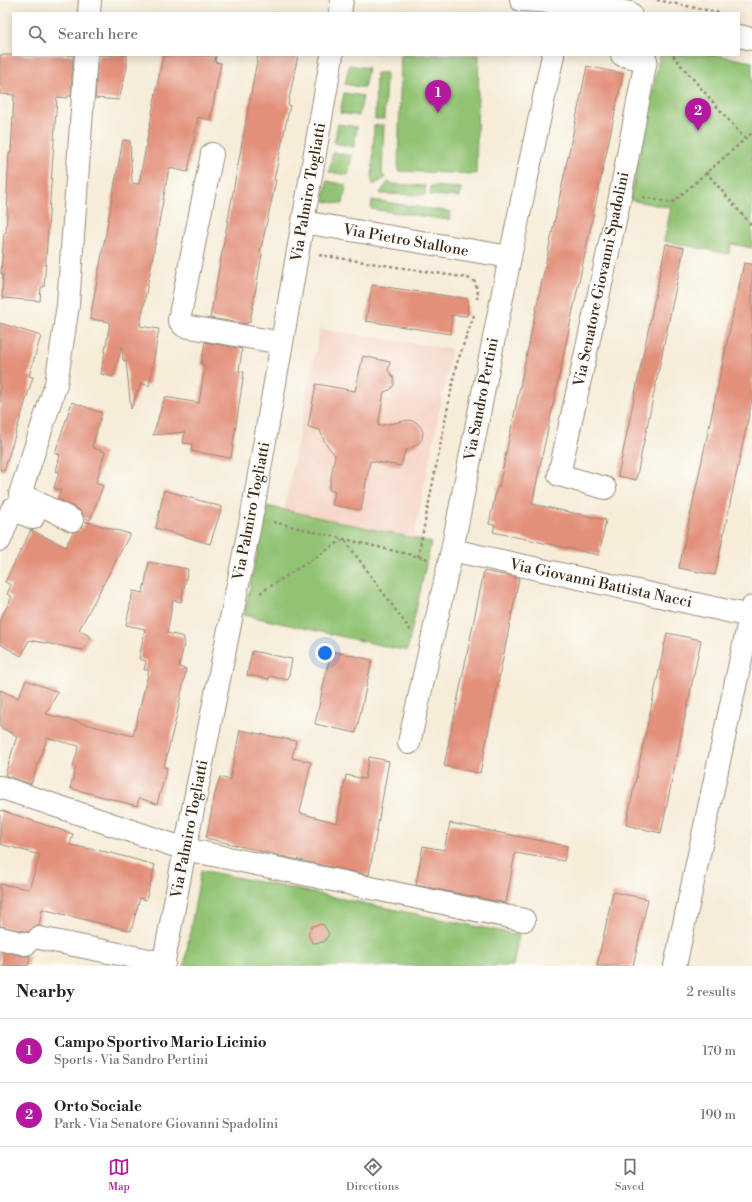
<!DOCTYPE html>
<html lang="en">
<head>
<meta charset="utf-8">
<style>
	body { margin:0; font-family:"Libre Bodoni",serif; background:#f6f6f6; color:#222 }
	.you { position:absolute; left:325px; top:653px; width:14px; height:14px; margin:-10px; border:3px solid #fff; border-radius:50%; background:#1a73e8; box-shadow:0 0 0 6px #1a73e833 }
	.badge { display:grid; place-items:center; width:26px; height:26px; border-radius:50%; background:#b5179e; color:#fff; font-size:13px; font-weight:700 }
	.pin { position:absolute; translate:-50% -33px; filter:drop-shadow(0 1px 2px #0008) }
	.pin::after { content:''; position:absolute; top:21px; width:14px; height:12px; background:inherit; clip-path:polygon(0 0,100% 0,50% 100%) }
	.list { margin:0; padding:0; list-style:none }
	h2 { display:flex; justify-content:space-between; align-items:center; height:52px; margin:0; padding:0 16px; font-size:17px }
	h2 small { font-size:13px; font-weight:400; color:#767676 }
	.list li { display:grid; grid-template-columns:26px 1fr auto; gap:12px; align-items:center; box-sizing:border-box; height:64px; padding:0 16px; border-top:1px solid #e0e0e0 }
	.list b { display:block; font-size:15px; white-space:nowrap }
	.list p { margin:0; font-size:13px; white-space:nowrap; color:#767676 }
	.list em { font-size:13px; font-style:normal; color:#767676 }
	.icon { flex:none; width:22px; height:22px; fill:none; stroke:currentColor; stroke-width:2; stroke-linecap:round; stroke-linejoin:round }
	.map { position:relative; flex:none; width:752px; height:966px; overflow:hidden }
	.search { position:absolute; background:#fff; box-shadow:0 2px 10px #0003; left:12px; right:12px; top:12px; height:44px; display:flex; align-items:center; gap:10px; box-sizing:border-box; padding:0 14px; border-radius:0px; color:#767676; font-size:15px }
	.sheet { height:180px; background:#fff }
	nav { display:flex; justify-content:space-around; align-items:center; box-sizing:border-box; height:56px; border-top:1px solid #e0e0e0; background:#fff; font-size:11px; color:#767676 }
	nav a { display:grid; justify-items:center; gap:2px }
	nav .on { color:#b5179e }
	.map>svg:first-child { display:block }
	.built { fill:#f5d2c2 }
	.green { fill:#91c373; stroke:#667648 }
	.building { fill:#e3907a }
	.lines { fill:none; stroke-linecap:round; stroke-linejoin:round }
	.minor-casing { stroke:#988b7b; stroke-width:24 }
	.path { stroke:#988b7b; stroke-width:2.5; stroke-dasharray:3 3; stroke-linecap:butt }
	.minor { stroke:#fff; stroke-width:22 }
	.labels { text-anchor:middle; stroke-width:3; stroke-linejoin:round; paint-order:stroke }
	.street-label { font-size:15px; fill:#3b2a1e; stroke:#fdfcf7 }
</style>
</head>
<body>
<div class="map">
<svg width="752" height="966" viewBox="0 0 752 966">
	<rect width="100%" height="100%" fill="#fdfcf7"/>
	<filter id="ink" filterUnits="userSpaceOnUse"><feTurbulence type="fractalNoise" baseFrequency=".025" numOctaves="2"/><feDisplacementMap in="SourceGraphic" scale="8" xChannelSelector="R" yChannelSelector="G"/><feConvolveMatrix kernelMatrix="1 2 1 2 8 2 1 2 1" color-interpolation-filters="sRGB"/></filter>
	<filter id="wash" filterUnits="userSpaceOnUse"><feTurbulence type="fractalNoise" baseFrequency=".012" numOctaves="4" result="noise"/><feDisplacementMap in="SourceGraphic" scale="16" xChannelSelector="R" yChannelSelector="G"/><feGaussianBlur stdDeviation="0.9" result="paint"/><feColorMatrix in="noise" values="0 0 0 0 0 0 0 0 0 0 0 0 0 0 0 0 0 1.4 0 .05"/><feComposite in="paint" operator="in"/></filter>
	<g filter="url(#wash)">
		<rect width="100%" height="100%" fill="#f6ecd8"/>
		<path class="built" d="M320,329L452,349L414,538L284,510Z"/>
		<path class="green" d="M401,55H479L476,174L398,171Z
			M660,55H717L752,62V248L731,244L729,254L664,241L671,208L630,200Z
			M349,65L368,68L364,88L345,84Z
			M376,73H386L384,119H375Z
			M344,93L363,96L359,116L340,113Z
			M338,124L357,127L354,147L334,143Z
			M374,125H384L382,173L385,178L374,185L372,183Z
			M333,152L352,156L348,175L329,172Z
			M327,181L346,185L343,204L324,201Z
			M388,182L394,184L425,186V195L381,194L380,193Z
			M431,186L461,188L460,197L430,195Z
			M372,200L451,212L449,220L371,209Z
			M267,506L431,542L407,651L244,615Z
			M201,870L519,935L513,966H184Z"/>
		<g id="blocks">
			<path class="building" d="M0,55H73L71,96H68L67,98L57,97L44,287H41L40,301L2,298L3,274H1L4,233H6L8,194H7L9,153H11L14,95L0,94Z
				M98,55H127V67L119,100L95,98Z
				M163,55H216L215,62L221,63L210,120L198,117L188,172L169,168L140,326L159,329L149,386L141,383L131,409L126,361L123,360L122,346L113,377L101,374L110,322L90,319L123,140L130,141L132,183L139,184Z
				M258,55H298L288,105H290L274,180H276L260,253L262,254L250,322H248L247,324L210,318Z
				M587,66L623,74L532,504L606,520L599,555L493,532L495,525L489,524L497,487H499Z
				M666,244L684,248L636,480L618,476Z
				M744,263L752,264V400L715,575L679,568Z
				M372,285L468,299L467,316L451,315V334L366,321Z
				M0,323L41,336L29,376L33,377L4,471L0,470Z
				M205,342L242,349L239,371L244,372L231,458L191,451L192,444L183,443L185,432L153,435L165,397L199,403L205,365H201Z
				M363,356L390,362L388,370L394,378V385L390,390L384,392L378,426L409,420L416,422L420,426L423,432L422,439L418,444L405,451L401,466L370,461L361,510L332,505L335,492L329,490L335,455L325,443L320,430L308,427L316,384L355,391Z
				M72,402L102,413L92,447L105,452L96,483L103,486L90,520L84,517L82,513L78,509L58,499L61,490L54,488L59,472L56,471L60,455L55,453Z
				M164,490L222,507L210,544L156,528Z
				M84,521L130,534L79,630L91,637L83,650L29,640L21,656L0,644V620L12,597L7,594L11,585L5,582L31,530L66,547L73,532L79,530L83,526Z
				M149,562L188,569L181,602L173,600L167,633L184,637V644L179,667L186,669L178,710L164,767L167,768L157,804L139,798L137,806L70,788L76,767L73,766L79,746L47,738L31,784L5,775L17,736L0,727V690L18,698L26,680L58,692L46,714L133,736L149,670H144L146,661L139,659L145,629L126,625L133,591L143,593Z
				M484,571L519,578L480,773L444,766Z
				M667,633L701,640L661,833L626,825Z
				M252,651L292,659L288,680L270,676L269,679L247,675Z
				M331,651L372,660L356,733L315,724Z
				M240,730L296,741L292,758L311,762L300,813L337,823L346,775L365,779L369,757L389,761L369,875L281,856L206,838L215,794L220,777L230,780Z
				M0,810L73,834L70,845L111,853L155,865L146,900L140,898L131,931L42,909L39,926H35L29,932L0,926V884L29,889L40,855L0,844Z
				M450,823L567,846L564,861L515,853L506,903L416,885L423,846L444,850Z
				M613,892L648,899L633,966H597Z
				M323,924L329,934L324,942L312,943L308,934L312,926Z
				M0,951L23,956H30L28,966H0Z"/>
		</g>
	</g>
	<g filter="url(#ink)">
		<use href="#blocks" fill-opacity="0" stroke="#988b7b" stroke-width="1"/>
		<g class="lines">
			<g class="minor-casing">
				<path id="minor" d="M521,0L584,4L630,13
					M89,13L90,0
					M340,13L342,0
					M739,36L752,39
					M212,154L179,320L184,326L282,343
					M303,222L510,257
					M605,488L559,475L619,202L646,60L622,55
					M72,520L20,494L56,384L68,305L86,55
					M0,540L12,509L33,518
					M452,550L750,616
					M409,743L452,550L510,257L553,55
					M0,787L185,849L524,920
					M0,938L26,944
					M39,938L164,963
					M163,966L185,849L253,509L332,55
					M675,966L752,607"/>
			</g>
			<path class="path" d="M657,0L721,13
				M674,55V57L745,139
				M706,172L752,226
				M643,197L672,203L752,133
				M319,255L468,278L475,282L478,294L477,299
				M273,522L428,559
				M418,557L456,366L475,312
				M260,593L344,539L411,631"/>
			<use href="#minor" class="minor"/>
		</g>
	</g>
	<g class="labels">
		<g class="street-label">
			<text transform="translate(308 192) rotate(-80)" y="5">Via Palmiro Togliatti</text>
			<text transform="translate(406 240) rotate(10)" y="5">Via Pietro Stallone</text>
			<text transform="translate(601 279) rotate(-78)" y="5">Via Senatore Giovanni Spadolini</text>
			<text transform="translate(481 399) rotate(-79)" y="5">Via Sandro Pertini</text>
			<text transform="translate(251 511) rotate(-79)" y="5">Via Palmiro Togliatti</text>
			<text transform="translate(601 583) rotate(12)" y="5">Via Giovanni Battista Nacci</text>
			<text transform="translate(189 829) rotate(-79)" y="5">Via Palmiro Togliatti</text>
		</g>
	</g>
</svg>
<div class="you"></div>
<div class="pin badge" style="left:438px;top:113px">1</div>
<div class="pin badge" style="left:698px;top:131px">2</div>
<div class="search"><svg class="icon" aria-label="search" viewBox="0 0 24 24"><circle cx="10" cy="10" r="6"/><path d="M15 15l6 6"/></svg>Search here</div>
</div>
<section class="sheet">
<h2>Nearby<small>2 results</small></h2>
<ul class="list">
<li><span class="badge">1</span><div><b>Campo Sportivo Mario Licinio</b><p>Sports · Via Sandro Pertini</p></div><em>170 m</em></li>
<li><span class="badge">2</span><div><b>Orto Sociale</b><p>Park · Via Senatore Giovanni Spadolini</p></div><em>190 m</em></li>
</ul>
</section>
<nav>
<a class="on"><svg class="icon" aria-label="map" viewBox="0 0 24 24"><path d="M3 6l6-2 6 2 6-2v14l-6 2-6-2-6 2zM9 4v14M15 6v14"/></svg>Map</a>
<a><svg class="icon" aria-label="directions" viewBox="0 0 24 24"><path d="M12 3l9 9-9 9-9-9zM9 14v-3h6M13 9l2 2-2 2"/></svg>Directions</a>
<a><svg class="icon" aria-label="saved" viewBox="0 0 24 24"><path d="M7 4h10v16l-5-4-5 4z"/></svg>Saved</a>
</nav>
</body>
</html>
